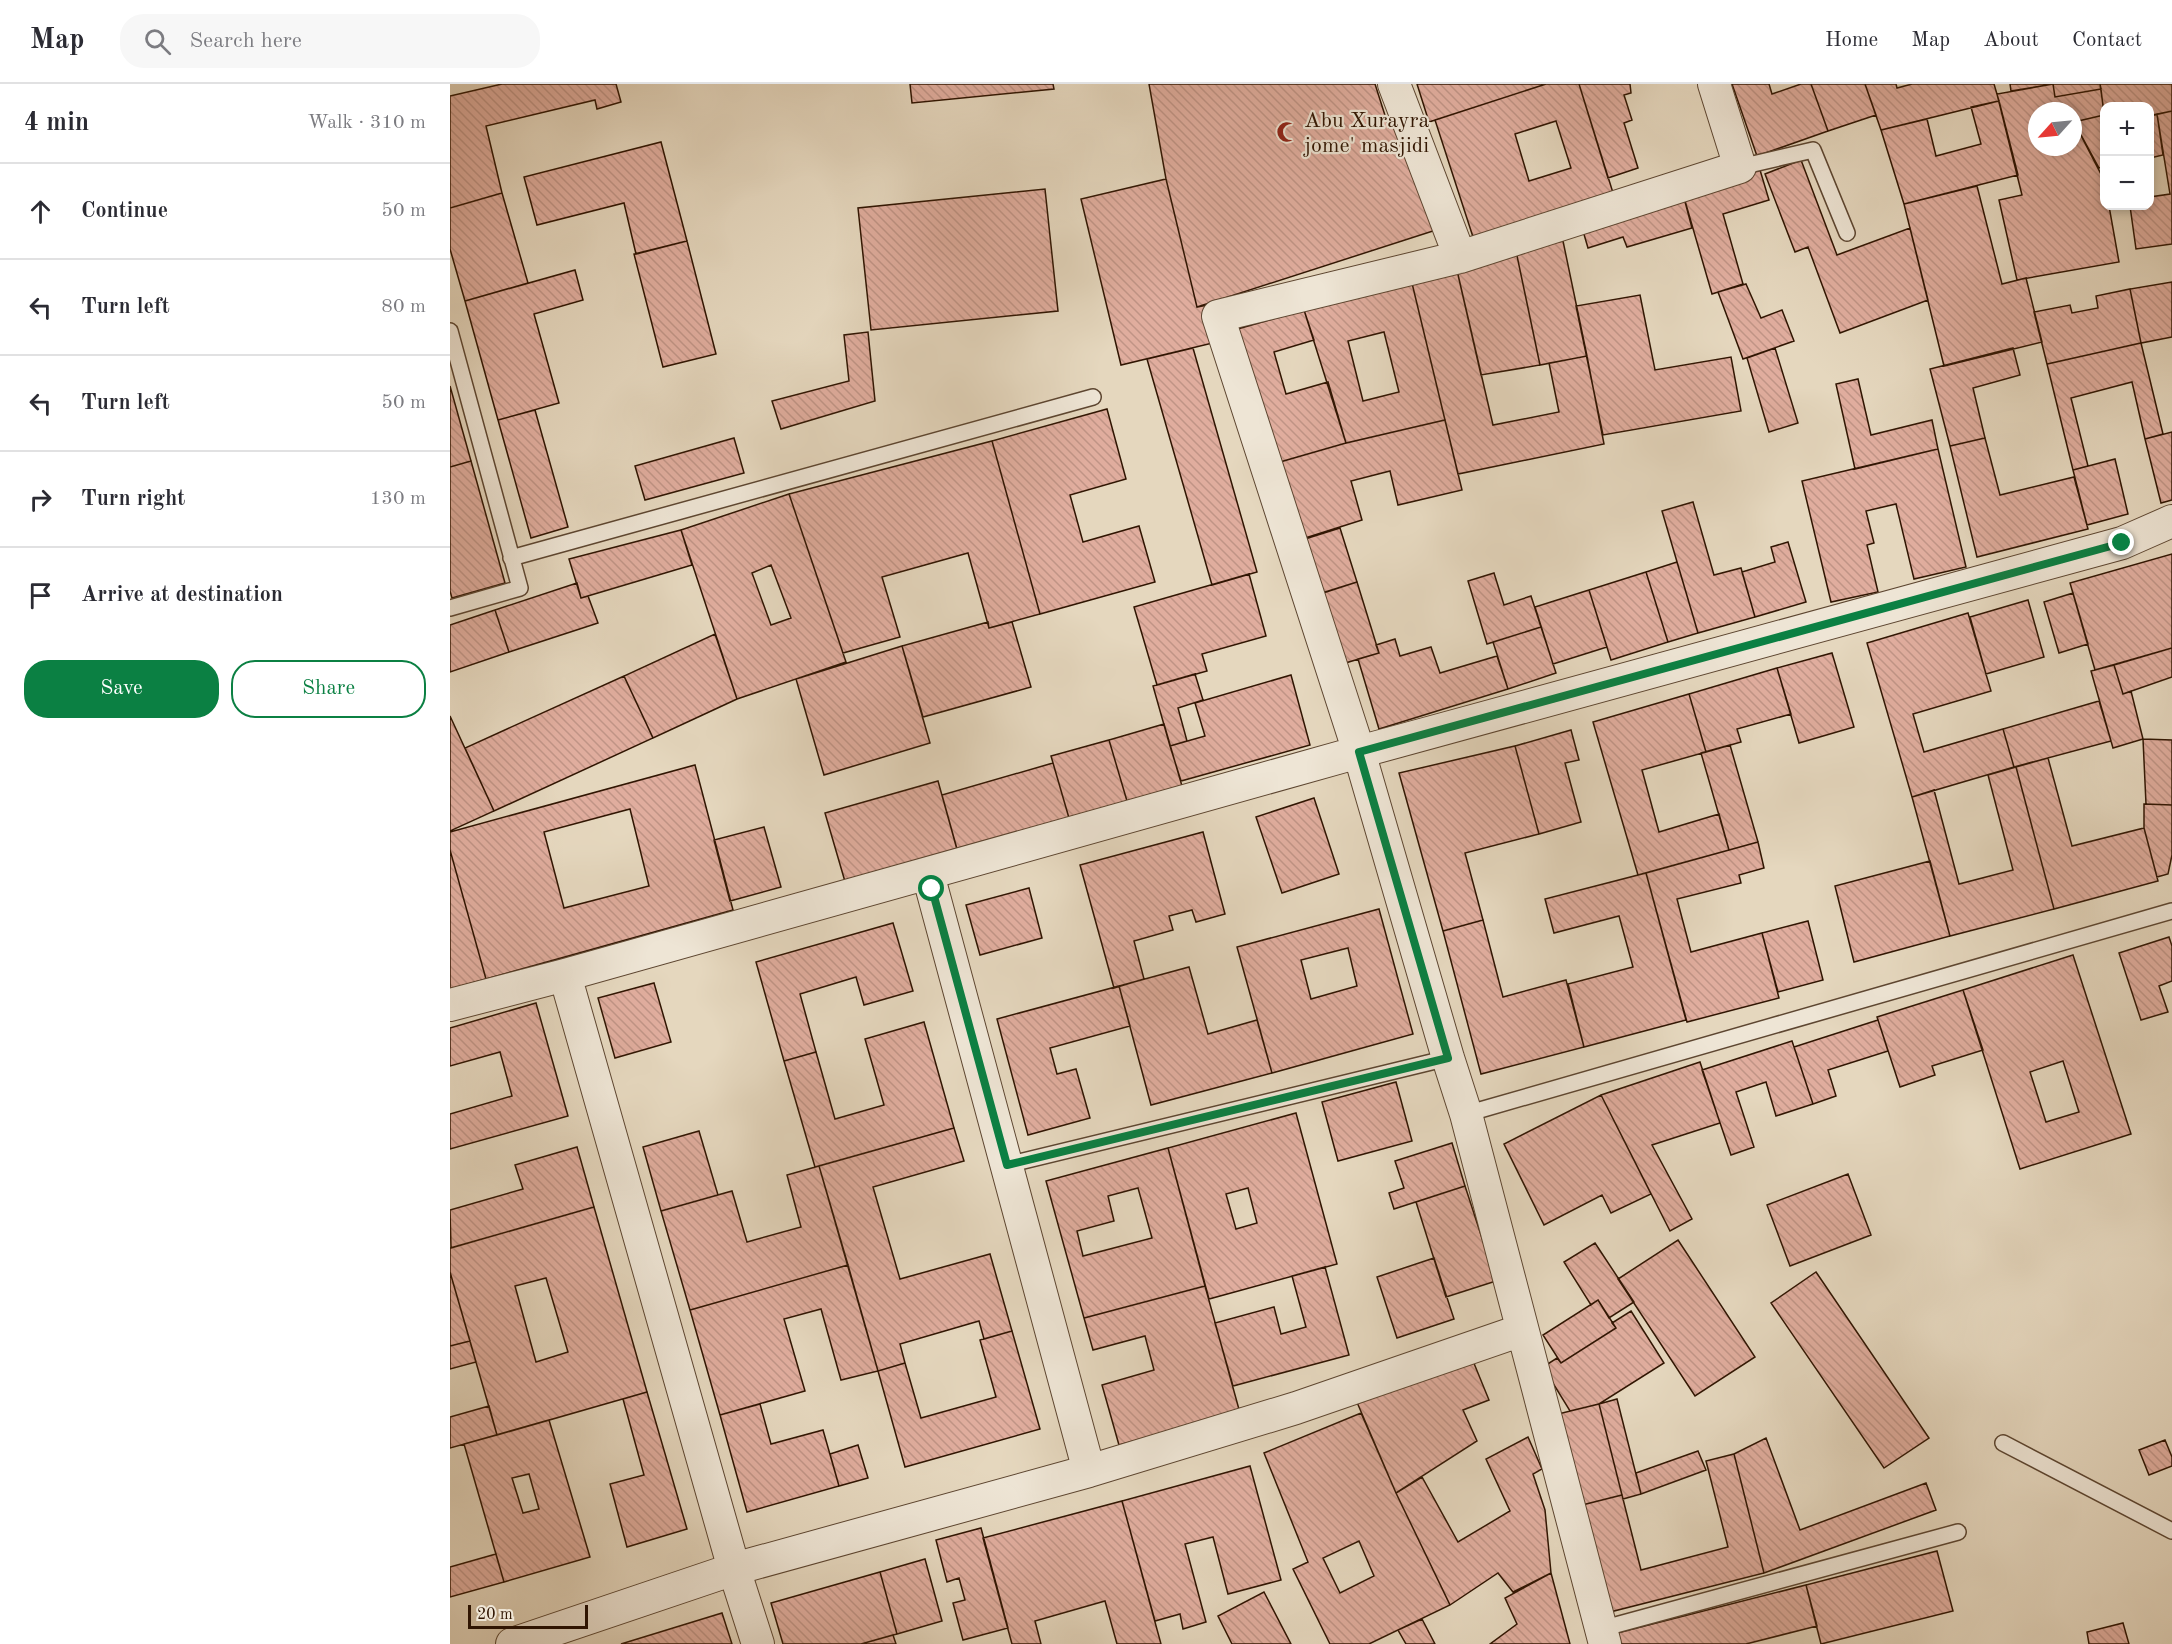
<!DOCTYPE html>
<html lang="en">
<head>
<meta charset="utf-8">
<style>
	body { margin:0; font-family:"Old Standard TT",serif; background:#f7f7f7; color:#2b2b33 }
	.controls { position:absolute; right:18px; top:18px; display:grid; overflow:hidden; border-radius:12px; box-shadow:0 3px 9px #0003 }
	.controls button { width:54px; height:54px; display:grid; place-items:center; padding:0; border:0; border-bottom:2px solid #e1e1e2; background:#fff; color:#2b2b33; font:30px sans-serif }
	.compass { position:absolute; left:1578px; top:18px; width:54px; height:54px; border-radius:50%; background:#fff; box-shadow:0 3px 9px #0003; rotate:243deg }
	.scale { position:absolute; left:18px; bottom:15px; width:120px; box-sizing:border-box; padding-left:6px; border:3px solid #301502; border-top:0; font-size:16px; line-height:21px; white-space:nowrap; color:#301502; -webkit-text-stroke:4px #eee5d5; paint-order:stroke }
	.stop { position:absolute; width:18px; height:18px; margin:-14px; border:4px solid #0b8043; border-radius:50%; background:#fff }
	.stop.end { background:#0b8043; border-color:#fff; box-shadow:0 2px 6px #0008 }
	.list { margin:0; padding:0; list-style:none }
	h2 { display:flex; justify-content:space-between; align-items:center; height:78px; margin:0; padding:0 24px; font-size:26px }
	h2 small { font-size:20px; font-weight:400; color:#7c7c81 }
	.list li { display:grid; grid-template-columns:39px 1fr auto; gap:18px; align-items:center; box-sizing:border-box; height:96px; padding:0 24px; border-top:2px solid #e1e1e2 }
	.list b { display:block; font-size:22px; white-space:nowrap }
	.list em { font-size:20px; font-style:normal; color:#7c7c81 }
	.actions { display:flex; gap:12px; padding:18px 24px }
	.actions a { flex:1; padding:14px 0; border:2px solid #0b8043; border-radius:24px; text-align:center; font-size:21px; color:#0b8043 }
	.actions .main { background:#0b8043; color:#fff }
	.icon { flex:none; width:33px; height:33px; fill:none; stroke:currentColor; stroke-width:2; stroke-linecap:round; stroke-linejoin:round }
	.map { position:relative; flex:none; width:1722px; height:1560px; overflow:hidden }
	header { display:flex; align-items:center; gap:36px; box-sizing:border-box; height:84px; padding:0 30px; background:#fff; border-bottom:2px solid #e1e1e2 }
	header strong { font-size:28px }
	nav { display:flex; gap:33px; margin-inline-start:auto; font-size:21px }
	.search { width:420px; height:54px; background:#f7f7f7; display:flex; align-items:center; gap:15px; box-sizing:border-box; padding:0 21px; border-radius:24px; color:#7c7c81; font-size:22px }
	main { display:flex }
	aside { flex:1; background:#fff }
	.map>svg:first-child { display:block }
	.building { fill:url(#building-back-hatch); stroke:#301502; stroke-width:1.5; fill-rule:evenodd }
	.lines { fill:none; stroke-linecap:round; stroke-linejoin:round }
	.service-casing { stroke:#5d4631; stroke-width:18 }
	.minor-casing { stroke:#5d4631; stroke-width:34 }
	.service { stroke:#eee5d5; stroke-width:15 }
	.minor { stroke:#eee5d5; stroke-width:32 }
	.route { stroke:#0b8043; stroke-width:8 }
	.labels { text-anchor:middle; stroke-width:4.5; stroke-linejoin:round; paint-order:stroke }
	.poi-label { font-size:22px; fill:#301502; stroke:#eee5d5; text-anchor:start }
</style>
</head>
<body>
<header>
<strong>Map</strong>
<div class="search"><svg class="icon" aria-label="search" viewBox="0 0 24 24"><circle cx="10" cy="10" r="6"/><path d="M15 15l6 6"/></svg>Search here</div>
<nav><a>Home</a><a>Map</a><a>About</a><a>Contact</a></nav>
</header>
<main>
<aside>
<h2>4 min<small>Walk · 310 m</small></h2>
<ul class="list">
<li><svg class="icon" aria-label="ahead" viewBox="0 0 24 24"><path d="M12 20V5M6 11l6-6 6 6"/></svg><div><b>Continue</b></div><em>50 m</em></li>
<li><svg class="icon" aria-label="left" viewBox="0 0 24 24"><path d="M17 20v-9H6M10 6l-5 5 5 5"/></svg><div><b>Turn left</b></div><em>80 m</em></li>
<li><svg class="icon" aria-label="left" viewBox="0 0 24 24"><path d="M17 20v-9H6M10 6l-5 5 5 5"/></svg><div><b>Turn left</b></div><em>50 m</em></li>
<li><svg class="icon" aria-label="right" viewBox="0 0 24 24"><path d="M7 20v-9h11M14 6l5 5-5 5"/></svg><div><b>Turn right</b></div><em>130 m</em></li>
<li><svg class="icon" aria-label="arrive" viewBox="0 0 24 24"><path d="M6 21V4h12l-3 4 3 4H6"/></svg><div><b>Arrive at destination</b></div></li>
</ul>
<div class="actions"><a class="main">Save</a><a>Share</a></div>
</aside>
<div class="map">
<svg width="1722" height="1560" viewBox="0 0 1722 1560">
	<defs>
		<pattern id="building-back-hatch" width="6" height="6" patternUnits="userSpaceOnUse" patternTransform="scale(1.5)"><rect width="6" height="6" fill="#e0ad9e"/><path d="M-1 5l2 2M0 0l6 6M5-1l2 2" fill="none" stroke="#c09486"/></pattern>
	</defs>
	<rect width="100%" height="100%" fill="#e5d7be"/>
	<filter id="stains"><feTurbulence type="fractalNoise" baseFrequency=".00333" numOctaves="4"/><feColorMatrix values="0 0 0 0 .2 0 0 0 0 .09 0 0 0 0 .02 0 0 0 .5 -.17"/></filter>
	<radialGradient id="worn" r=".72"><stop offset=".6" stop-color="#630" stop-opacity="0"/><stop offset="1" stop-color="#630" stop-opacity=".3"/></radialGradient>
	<path class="building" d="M52,0H166L171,18L147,25L145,16L36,42L52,109L0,124V12Z
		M460,0H603L604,5L462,19Z
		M699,0H925L939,44L949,42L986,146L747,223L716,95Z
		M967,0H1096L979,38Z
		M1096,0H1129L1164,112L1024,156L985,36ZM1106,37L1121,84L1079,97L1065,50Z
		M1129,0H1180L1181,9L1174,11L1182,36L1174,39L1188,84L1158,94Z
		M1282,0H1319L1322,10L1351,0H1361L1378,47L1307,72Z
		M1361,0H1415L1426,31L1378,47Z
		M1415,0H1446L1447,4L1462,0H1544L1549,17L1431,46Z
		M1560,0H1603L1561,7Z
		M1603,0H1650L1651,5L1605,13Z
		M1603,0L1605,13L1651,5L1654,31L1624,38L1654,96V122H1659L1669,178L1567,196L1549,116L1572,111L1547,10ZM1587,27H1623V63H1587Z
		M1650,0H1722V27L1700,32V22H1654V28Z
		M1549,17L1568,91L1454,120L1431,46L1477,35L1486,72L1531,60L1521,23Z
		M1722,27V160L1686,165L1680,122H1700V113L1720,110L1707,30Z
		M1707,30L1713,71L1700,74V32Z
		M1654,31V83L1649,84L1624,38Z
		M211,58L237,157L186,170L174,119L87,141L74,93Z
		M1351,76L1387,171L1460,144L1478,216L1390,249L1358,163L1345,168L1315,90Z
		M1310,86L1319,116L1273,130L1293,200L1262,210L1233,110Z
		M716,95L747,223L762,220L771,257L671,281L631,115Z
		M1527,102L1552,200L1576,194L1592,258L1494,282L1454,120Z
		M595,105L608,227L421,246L408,124Z
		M52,109L78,199L15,217L0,165V124Z
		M1233,110L1242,144L1177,163L1173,153L1138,164L1131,140Z
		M237,157L266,270L213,283L184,170Z
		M1113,157L1137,272L1090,281L1066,167Z
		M1066,167L1090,281L1031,291L1006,182Z
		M1006,182L1043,341L1109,328L1099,279L1137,272L1154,360L1008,390L961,195Z
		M125,186L133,216L84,230L109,319L48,336L15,217Z
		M961,195L995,336L896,359L854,226ZM934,248L949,308L913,317L898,257Z
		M1722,198V253L1691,259L1680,205Z
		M1296,200L1311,234L1332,226L1344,257L1293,275L1268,208Z
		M1680,205L1691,259L1597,280L1584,228L1620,221L1622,229L1648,224L1646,212Z
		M1190,211L1205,286L1281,273L1291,327L1153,351L1126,222Z
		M854,226L864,256L824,268L836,310L878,298L896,359L823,380L784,246Z
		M418,248L425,317L331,345L322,317L399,297L394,251Z
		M1691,259L1713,350L1695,355L1682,298L1621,314L1638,382L1623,386L1597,280Z
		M743,264L807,488L762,501L697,275Z
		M1325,264L1348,339L1319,348L1297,274Z
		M1563,264L1570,291L1523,304L1535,354L1500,362L1480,285Z
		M1408,295L1421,351L1482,336L1488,365L1405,385L1386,300Z
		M0,302L21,377L0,383Z
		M657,325L676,395L620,411L633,458L689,442L705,498L590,530L542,357Z
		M85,326L118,443L81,454L48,336Z
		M995,336L1012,406L948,421L940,387L901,397L912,436L852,455L823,380L896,359Z
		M1722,348V416L1711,419L1695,355Z
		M284,354L294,389L195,416L185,382Z
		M1535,354L1550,411L1624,393L1638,445L1527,473L1500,362Z
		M542,357L590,530L539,544L518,469L432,493L450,553L393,569L339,410Z
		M1488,365L1516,483L1464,495L1446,420L1416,427L1424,459L1417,461L1428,508L1381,518L1352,397Z
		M1665,375L1678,430L1637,441L1623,386Z
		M21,377L55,499L2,514L0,507V383Z
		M339,410L396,578L287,615L231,446ZM321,481L341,534L321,541L302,489Z
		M1243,418L1264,491L1291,484L1305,533L1248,549L1212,427Z
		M890,444L907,498L872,509L855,455Z
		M231,446L242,481L131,514L119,475Z
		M1338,458L1356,518L1305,533L1292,488L1325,478L1321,463Z
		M1722,470V564L1645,586L1620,499Z
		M1227,478L1248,549L1218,558L1196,488Z
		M1196,488L1218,558L1161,576L1139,506Z
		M1044,489L1054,521L1081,512L1091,543L1037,560L1018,497Z
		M799,490L816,552L752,570L757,587L707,601L684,523Z
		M907,498L929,569L892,580L870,510Z
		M127,499L131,514L138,512L148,539L59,568L45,526Z
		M1139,506L1157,563L1103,580L1085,523Z
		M1623,509L1638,560L1609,569L1594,518Z
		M1578,516L1594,573L1536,590L1520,533Z
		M45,526L59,568L0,588V541Z
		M1518,529L1541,607L1463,630L1474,668L1553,645L1564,683L1462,713L1417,559Z
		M538,538L539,544L562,538L581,603L473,633L452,562Z
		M1091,543L1106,589L1058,605L1043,558Z
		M265,550L287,615L203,654L174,592Z
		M945,555L950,572L981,563L990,589L1047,572L1058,605L929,645L908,575L929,569L926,561Z
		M452,562L480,659L374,691L346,595Z
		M1722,564V593L1673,610L1664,581Z
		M1382,569L1404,643L1349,659L1327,584Z
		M1664,581L1673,610L1681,607L1693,655L1663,664L1641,587Z
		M1327,584L1341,630L1287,645L1291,658L1256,668L1239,610Z
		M745,590L753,616L728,624L737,657L720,662L703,602Z
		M841,591L860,661L731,697L720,662L755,652L745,619Z
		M174,592L203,654L44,727L15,664Z
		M1239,610L1256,668L1192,686L1209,748L1269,730L1279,766L1188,791L1143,638Z
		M1649,617L1661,657L1564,683L1553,645Z
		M0,632L44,727L0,747Z
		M714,640L732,702L677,717L659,656Z
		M1121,646L1129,676L1115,679L1131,738L1089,750L1065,662Z
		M1693,655L1722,656V721L1696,720Z
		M659,656L677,717L619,734L601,672Z
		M1280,661L1308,758L1279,766L1251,669Z
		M1065,662L1089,750L1015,769L1033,836L993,847L949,689Z
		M1598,674L1622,762L1694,744L1708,797L1604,825L1566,683Z
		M603,679L619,734L507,765L492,711Z
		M245,681L283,826L36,895L0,766V748ZM180,725L199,802L114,824L94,748Z
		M1566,683L1604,825L1500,852L1462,713L1484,706L1509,800L1563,786L1538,691Z
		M488,697L508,769L396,801L375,729Z
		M864,714L889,790L832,809L806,733Z
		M1694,720L1722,721V771L1718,790L1707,793L1694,744Z
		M314,743L331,803L280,817L264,756Z
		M753,748L775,830L746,838L742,826L719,832L723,846L684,857L694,895L664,904L630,781Z
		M1308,758L1314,784L1289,791L1291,799L1227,815L1241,868L1312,849L1329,914L1237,938L1196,789Z
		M0,766L36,895L0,905Z
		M1480,777L1500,852L1404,878L1385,802Z
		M1196,789L1236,936L1134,963L1118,900L1183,883L1169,832L1104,849L1095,815Z
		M579,804L592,854L530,871L516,821Z
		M929,825L963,950L822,989L787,863ZM898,864L907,902L861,915L851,876Z
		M1033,836L1053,913L1116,896L1134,963L1031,990L993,847Z
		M1358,837L1373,896L1328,908L1312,849Z
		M443,839L463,907L414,921L406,893L350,910L366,968L334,977L306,878Z
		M1719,853L1722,862V897L1709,902L1718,928L1691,936L1669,869Z
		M1623,871L1681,1050L1570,1085L1513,906ZM1613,977L1629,1028L1596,1038L1580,988Z
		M739,883L758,950L807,936L822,989L701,1021L669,902Z
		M204,899L221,958L165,974L148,914Z
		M669,902L680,942L600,964L607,990L626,985L640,1034L578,1051L547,935Z
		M1513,906L1533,966L1482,982L1485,991L1450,1003L1427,933Z
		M86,919L118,1032L0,1065V1030L62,1012L50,968L0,982V944Z
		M1428,936L1438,967L1378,986L1386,1012L1363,1020L1344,963Z
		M474,938L504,1044L365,1083L334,977L366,968L385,1035L434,1021L415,955Z
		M1342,957L1363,1020L1326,1032L1316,998L1286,1008L1304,1063L1281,1071L1252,986Z
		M1250,978L1270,1039L1202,1061L1242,1135L1220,1147L1151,1011Z
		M946,998L962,1057L888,1077L872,1018Z
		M1151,1011L1201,1110L1161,1129L1152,1111L1094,1141L1054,1060Z
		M846,1029L887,1180L759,1215L718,1064ZM798,1104L807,1139L786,1145L776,1110Z
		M504,1044L514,1077L423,1103L450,1195L540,1170L562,1247L534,1255L529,1237L450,1260L455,1279L428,1287L369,1082Z
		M249,1047L268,1111L211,1127L193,1063Z
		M1002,1059L1015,1102L944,1125L939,1109L954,1104L945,1077Z
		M127,1063L144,1123L1,1164L0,1126L73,1105L65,1081Z
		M718,1064L755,1202L634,1234L596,1097ZM688,1104L702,1154L633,1172L627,1147L664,1137L658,1112Z
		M369,1082L398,1181L240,1226L211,1127L282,1107L297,1158L351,1143L337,1091Z
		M1398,1090L1421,1151L1340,1182L1317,1121Z
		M1015,1102L1046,1197L996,1213L966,1118Z
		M144,1123L197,1308L47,1351L0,1188V1164ZM96,1194L118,1268L86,1278L65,1202Z
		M1228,1156L1305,1273L1245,1312L1168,1195Z
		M1145,1159L1184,1218L1159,1234L1148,1216L1141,1221L1114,1178Z
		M984,1174L1004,1235L947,1254L927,1193Z
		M398,1181L428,1287L391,1296L371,1225L334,1235L355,1307L270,1331L240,1226Z
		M875,1183L899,1271L783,1302L765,1239L824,1223L831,1250L856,1243L842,1192Z
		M0,1188L20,1257L0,1262Z
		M1366,1188L1479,1354L1434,1384L1321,1219Z
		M755,1202L790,1329L669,1361L652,1301L704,1286L695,1252L643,1266L634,1234Z
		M1148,1216L1166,1244L1111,1279L1093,1251Z
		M1181,1227L1214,1279L1149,1320L1120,1327L1093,1283L1107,1274L1111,1279L1166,1244L1162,1239Z
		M562,1247L590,1345L455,1383L428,1287L455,1279L471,1334L546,1313L530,1256Z
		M20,1257L26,1278L0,1285V1262Z
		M1021,1272L1039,1316L1013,1326L1027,1357L946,1409L906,1316Z
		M197,1308L237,1445L177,1463L160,1400L194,1391L173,1315Z
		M1167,1315L1191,1410L1173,1415L1149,1320Z
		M310,1320L321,1360L373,1346L389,1402L297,1428L270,1331Z
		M1149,1320L1172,1411L1132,1421L1108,1330Z
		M39,1322L47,1351L0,1364V1333Z
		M911,1329L946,1409L1000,1521L919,1560H880L843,1485L858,1478L814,1369ZM909,1457L924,1492L890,1509L873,1474Z
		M99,1336L140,1473L54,1498L14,1360ZM79,1390L89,1425L73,1429L62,1394Z
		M1078,1353L1092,1385L1083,1390L1095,1426L1101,1489L1063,1508L1048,1489L1000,1521L946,1409L972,1393L1008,1458L1060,1427L1036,1375Z
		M1316,1354L1350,1446L1476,1399L1486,1426L1314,1489L1284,1370Z
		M1715,1356L1722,1373V1382L1699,1391L1689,1366Z
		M408,1361L418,1394L389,1402L380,1370Z
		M1248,1367L1256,1386L1191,1410L1186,1389Z
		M1284,1370L1314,1489L1160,1528L1132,1421L1172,1411L1191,1486L1278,1463L1256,1377Z
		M800,1382L831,1496L778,1510L763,1453L735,1460L756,1538L733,1545L730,1530L705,1537L672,1417Z
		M672,1417L711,1560H667L655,1517L585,1537L591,1560H562L533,1454Z
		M531,1444L558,1544L513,1556L503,1519L515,1516L509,1494L497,1498L486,1456Z
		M1487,1467L1503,1527L1371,1560L1356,1501Z
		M46,1470L54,1498L0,1513V1483Z
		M475,1475L492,1537L447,1550L430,1488Z
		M430,1488L447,1550L411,1560H333L321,1519Z
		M1101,1489L1120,1560H1040L1067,1540L1055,1514Z
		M1356,1501L1367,1542L1296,1560H1165L1163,1550Z
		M814,1508L841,1560H782L768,1532Z
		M272,1529L282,1560H171Z
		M972,1535L985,1560H956L948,1546Z
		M1673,1539L1679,1560H1639L1637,1548Z
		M443,1551L446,1560H411Z"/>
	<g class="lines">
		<g class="service-casing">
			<path id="service" d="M1290,83L1363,66L1397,149
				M0,247L70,504L0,524
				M61,474L643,313
				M1016,1030L1722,827
				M557,1081L998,974
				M1553,1359L1722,1447
				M1151,1545L1508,1448"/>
		</g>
		<g class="minor-casing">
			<path id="minor" d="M944,0L1010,173
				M482,805L639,1387
				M115,891L284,1485L308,1560
				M0,921L115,891L909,668L1672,459L1722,437
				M62,1560L284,1485L639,1387L846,1324L1072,1246
				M1155,1560L1016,1030L998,974L909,668L768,232L1010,173L1290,83L1264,0"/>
		</g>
		<use href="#service" class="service"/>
		<use href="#minor" class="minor"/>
	</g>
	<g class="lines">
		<path class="route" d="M482,805L557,1081L998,974L909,668L1672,459"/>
	</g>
	<defs>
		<g id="mosque-bare" transform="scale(1.62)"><path d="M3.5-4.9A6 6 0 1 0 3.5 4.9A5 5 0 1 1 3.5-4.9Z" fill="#8f2418" stroke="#eee5d5" stroke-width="2.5" paint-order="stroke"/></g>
	</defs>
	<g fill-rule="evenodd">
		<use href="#mosque-bare" x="837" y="48"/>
	</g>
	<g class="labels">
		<g class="poi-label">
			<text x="854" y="43">Abu Xurayra<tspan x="854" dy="25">jome' masjidi</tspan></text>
		</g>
	</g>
	<rect width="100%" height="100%" filter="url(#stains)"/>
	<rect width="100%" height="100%" fill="url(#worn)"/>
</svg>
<div class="controls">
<button>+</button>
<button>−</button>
</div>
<svg class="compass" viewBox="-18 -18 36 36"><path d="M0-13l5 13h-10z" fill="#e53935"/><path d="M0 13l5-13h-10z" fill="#7c7c81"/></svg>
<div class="scale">20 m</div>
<div class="stop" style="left:482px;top:805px"></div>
<div class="stop end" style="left:1672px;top:459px"></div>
</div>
</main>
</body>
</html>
